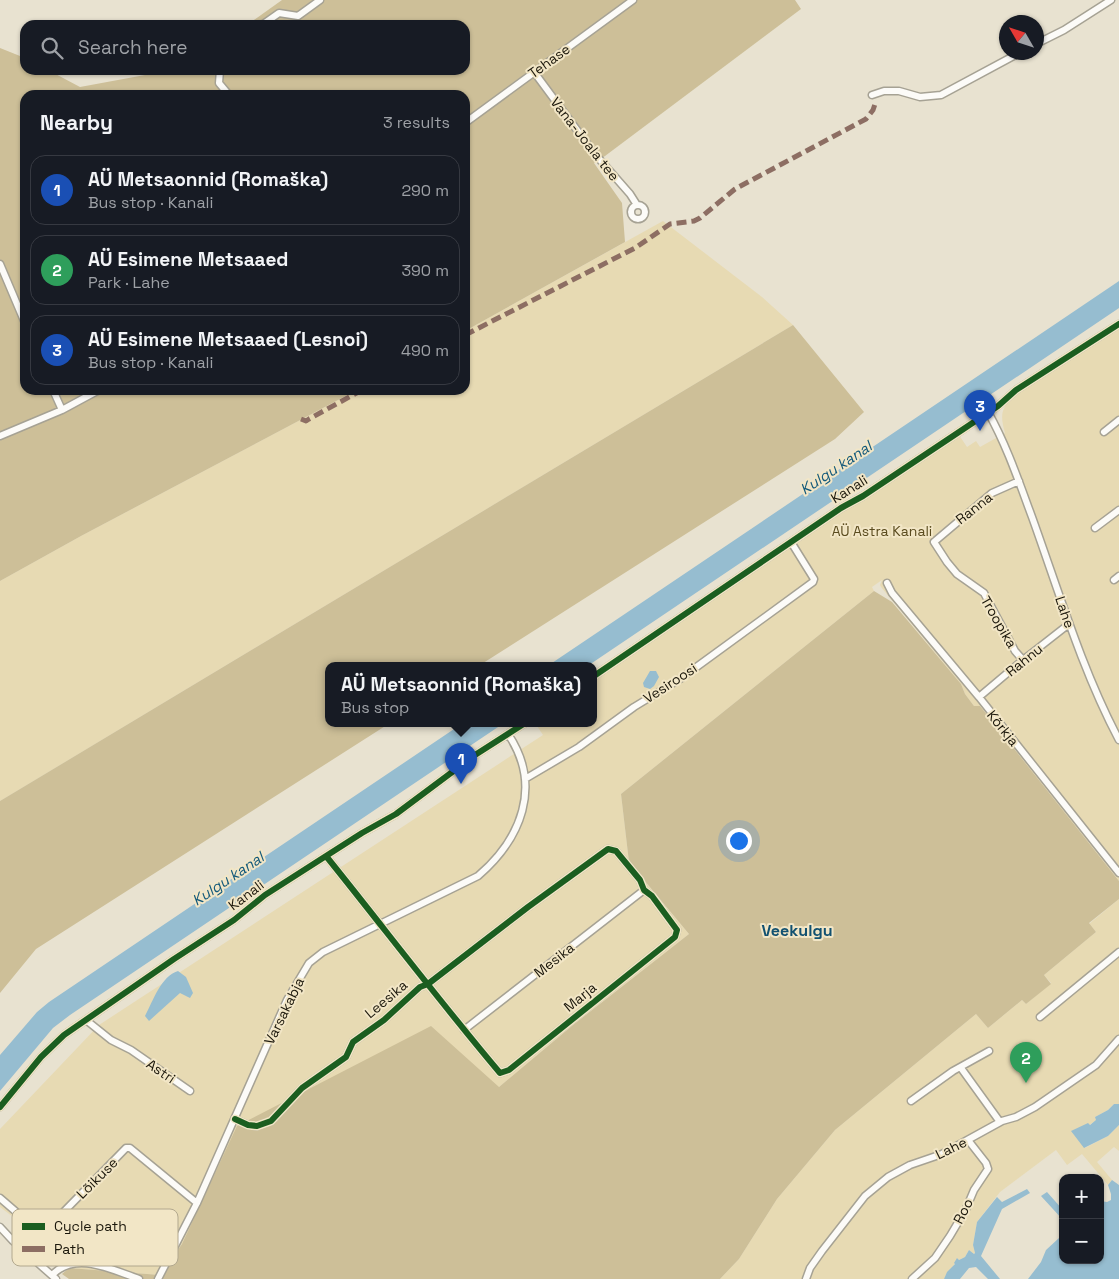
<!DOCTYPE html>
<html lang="en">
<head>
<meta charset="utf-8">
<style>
	body { margin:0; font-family:"Space Grotesk",sans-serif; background:#20242c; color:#f1f3f6 }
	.controls { position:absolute; right:15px; bottom:15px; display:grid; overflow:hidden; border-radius:10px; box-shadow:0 1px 4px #0004 }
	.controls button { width:45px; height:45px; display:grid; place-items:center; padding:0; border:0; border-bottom:1px solid #363941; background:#171b24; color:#f1f3f6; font:25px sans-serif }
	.compass { position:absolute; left:999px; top:15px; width:45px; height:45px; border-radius:50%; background:#171b24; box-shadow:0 1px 4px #0004; rotate:309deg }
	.you { position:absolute; left:738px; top:840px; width:18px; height:18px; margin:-12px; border:4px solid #fff; border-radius:50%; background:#1a73e8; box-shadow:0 0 0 8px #1a73e833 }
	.badge { display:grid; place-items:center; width:32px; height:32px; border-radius:50%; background:#0f766e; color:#fff; font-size:16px; font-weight:700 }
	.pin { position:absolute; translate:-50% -41px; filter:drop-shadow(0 1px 2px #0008) }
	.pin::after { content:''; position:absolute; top:26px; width:18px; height:15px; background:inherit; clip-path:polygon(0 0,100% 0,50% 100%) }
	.popup { position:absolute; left:325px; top:662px; width:272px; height:65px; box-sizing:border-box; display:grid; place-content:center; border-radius:10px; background:#171b24; filter:drop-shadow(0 1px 4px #0005); font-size:16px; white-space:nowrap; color:#9ea1a6 }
	.popup b { font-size:19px; color:#f1f3f6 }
	.popup::after { content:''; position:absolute; left:50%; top:100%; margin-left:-10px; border:10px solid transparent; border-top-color:#171b24 }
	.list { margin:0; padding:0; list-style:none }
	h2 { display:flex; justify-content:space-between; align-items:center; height:65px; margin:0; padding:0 20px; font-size:21px }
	h2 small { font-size:16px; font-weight:400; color:#9ea1a6 }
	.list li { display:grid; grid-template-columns:32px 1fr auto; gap:15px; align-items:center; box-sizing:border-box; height:70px; margin:0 10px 10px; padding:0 10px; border:1px solid #363941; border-radius:15px }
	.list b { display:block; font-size:19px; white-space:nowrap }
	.list p { margin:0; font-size:16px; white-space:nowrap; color:#9ea1a6 }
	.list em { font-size:16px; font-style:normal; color:#9ea1a6 }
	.icon { flex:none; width:28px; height:28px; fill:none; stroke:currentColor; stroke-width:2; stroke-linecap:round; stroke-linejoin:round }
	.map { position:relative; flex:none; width:1119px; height:1279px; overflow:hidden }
	.search { position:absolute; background:#171b24; box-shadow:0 1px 4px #0004; left:20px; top:20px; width:450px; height:55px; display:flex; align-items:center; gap:12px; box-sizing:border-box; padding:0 18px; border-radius:15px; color:#9ea1a6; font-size:19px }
	.panel { position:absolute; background:#171b24; box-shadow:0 1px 4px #0004; left:20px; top:90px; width:450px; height:305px; border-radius:15px }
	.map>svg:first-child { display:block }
	.green { fill:#e7dab3 }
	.forest { fill:#cdbf98 }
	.water { fill:#96bdd0 }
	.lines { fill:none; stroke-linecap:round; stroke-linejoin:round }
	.minor-casing { stroke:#a6a294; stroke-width:9 }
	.minor { stroke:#fcfbf8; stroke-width:6 }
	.quiet { stroke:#8d6e63; stroke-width:5; stroke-dasharray:10 5; stroke-linecap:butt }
	.cycleway-casing { stroke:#f2e6c6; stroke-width:9 }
	.cycleway { stroke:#1b5e20; stroke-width:6 }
	.labels { text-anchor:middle; stroke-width:4; stroke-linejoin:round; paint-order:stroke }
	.street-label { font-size:14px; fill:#1b170b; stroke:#f2e6c6 }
	.park-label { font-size:14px; fill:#5a4b1e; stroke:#f2e6c6 }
	.water-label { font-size:15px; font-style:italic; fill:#11587a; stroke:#f2e6c6 }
	.quarter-label { font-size:16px; font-weight:bold; fill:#125170; stroke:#f2e6c6 }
	.key { fill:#f2e6c6; stroke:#b2a88e; stroke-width:1 }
	.key-label { font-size:14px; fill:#1b170b }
</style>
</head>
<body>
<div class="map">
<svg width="1119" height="1279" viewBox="0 0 1119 1279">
	<rect width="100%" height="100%" fill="#e8e2d0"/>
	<path class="green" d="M663,221L762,297L793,325L0,801V581L81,536L357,390H465V331Z
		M1119,328V881L980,706H974L965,694L961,684L881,587L880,585L882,580L872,587L874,591L621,794L629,862L689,934L573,1025L499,1087L182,1244L160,1275L69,1268L55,1249L0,1207V1129L99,1025L543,735L535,723H594V680L838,514L959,435L967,447L976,441L980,447L1005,433C998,409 1004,405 1022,390Z
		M1119,899V1104H1114L1108,1110L1095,1117L1097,1120L1089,1125L1085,1148L1108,1136L1119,1125V1151L1114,1147L1097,1162L1112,1180L1108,1185L1082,1154L1067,1165L1056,1150L1000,1192L977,1222L973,1245L975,1253L974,1254L969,1250L965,1257L959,1260L957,1258C955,1267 948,1269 944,1279H720L739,1259L777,1199L835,1130L976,1014L988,1028L1022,1000L1026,1004L1051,983L1044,975L1096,932L1089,924Z"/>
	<path class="forest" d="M282,0H795L801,9L605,156L594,163L622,203L625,242L465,331V95H25V390H357L81,536L0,581V48L25,58V70H48L80,87L172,70H465V25H247Z
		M793,325L864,412L835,439L480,665H328V723H390L36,949L0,993V801Z
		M874,591L892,602L961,684L965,694L974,706H980L1119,881V899L1089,923L1096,932L1044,975L1051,984L1026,1004L1022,1000L988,1028L976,1014L835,1130L777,1199L739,1259L720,1279H69L62,1274L69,1268L160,1275L182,1244L237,1126L431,1026L499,1087L573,1025L689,934L629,862L621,794Z"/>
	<path class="water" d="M1119,281V308L589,665H549Z
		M650,671H656L659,677L654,686L650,689L644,687L643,683Z
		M463,723H504L70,1015L53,1028L0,1091V1055L37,1012L49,1002Z
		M178,971L186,977L193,993L190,998L180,993L149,1021L145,1016C153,1001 161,976 178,971Z
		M1114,1104H1119V1125L1108,1136L1084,1148L1071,1131L1088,1123L1090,1125L1096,1120L1095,1117L1108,1110Z
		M1112,1180L1119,1185V1279H1028L1041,1262L1046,1250L1059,1238L1063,1240V1260H1100V1201L1107,1202L1111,1200V1194L1108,1185Z
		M1027,1189L1030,1193L1002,1209L981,1256L1000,1279H988L976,1267L969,1268L960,1279H944L947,1272L955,1264L954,1263L957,1258L959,1260L965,1257L969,1250L974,1254L975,1253L973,1245L977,1222L997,1197L1002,1202Z
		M1047,1192L1063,1210V1220L1041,1196Z"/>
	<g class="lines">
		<g class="minor-casing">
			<path id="minor" d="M262,25L279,13L298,16L320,0
				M1036,44L1064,30L1111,0
				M220,70L219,83L229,95
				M534,72L594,153L630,194L637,205
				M872,95L884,91H899L920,97L941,95L1021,52
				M465,123L633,0
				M631 212a7 7 0 1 1 14 0a7 7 0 1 1-14 0Z
				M0,264L25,323
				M53,390L62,410
				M988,412C1007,446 1019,482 1032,517C1059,592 1082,670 1119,740
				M1104,432L1119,420
				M0,436L62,410L99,390
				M1019,481L992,493L934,542L947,562L957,574L984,593L1015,651L1023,660
				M1095,528L1119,510
				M1114,580L1119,576
				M887,583L892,593L979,697L1119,873
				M594,676L791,542L841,508L863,496L998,406L1016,390L1119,324
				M979,697L1023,660L1069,624
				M525,779L579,747L634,707L680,679L813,582L814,579L791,542
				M1040,1017L1119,952
				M86,1020L111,1040L131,1050L190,1091
				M464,1030L644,890
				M961,1068L1000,1122
				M911,1101L953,1071L989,1051
				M0,1107L41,1057L64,1035L174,959L234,920L265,895L362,833L396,814L475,755L525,723
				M235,1119L248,1125L257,1126L271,1121L302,1088L346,1057L353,1042L384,1020L420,987L428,984L528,907L608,849L616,851L640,880L644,890L652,896L677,930L675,937L509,1070L500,1073C440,1002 384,928 326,856
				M0,1198L36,1229L46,1230L126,1148H130L197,1203
				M0,1227L13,1241L56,1279
				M52,1275C76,1250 112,1270 139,1279
				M158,1279L197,1203L287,1000L309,963L323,952L478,876C521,839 543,786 508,734
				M806,1279L810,1268L822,1251L865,1196L888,1177L910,1165L942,1154L1002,1121L1016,1117L1035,1107L1096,1065L1119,1039
				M912,1279L935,1258L950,1236L966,1209L974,1190L988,1169L986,1163L968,1140"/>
		</g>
		<use href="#minor" class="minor"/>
		<path class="quiet" d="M465,335L635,248L670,224L694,221L700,218L735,189L866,119L873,110L875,104
			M301,419L306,421L309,419L362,390"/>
		<g class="cycleway-casing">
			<path id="cycleway" d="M594,676L791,542L841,508L863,496L998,406L1016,390L1119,324
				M0,1107L41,1057L64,1035L174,959L234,920L265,895L362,833L396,814L475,755L525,723
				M235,1119L248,1125L257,1126L271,1121L302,1088L346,1057L353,1042L384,1020L420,987L428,984L528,907L608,849L616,851L640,880L644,890L652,896L677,930L675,937L509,1070L500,1073C440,1002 384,928 326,856"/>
		</g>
		<use href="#cycleway" class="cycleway"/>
	</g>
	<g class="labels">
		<g class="street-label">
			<text transform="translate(549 61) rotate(-36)" y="5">Tehase</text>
			<text transform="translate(585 139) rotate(52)" y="5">Vana-Joala tee</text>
			<text transform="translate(849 489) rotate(-32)" y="5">Kanali</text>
			<text transform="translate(974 508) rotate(-38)" y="5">Ranna</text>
			<text transform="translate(1065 612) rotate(71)" y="5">Lahe</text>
			<text transform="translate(999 622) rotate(60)" y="5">Troopika</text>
			<text transform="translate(1024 660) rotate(-39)" y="5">Rahnu</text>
			<text transform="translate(670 683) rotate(-33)" y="5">Vesiroosi</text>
			<text transform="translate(1003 728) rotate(51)" y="5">Kõrkja</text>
			<text transform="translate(246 895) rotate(-37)" y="5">Kanali</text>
			<text transform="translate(554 960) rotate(-38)" y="5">Mesika</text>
			<text transform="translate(580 997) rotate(-39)" y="5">Marja</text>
			<text transform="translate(386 999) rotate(-40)" y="5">Leesika</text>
			<text transform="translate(284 1011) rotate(-64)" y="5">Varsakabja</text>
			<text transform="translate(161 1071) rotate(34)" y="5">Astri</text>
			<text transform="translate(951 1148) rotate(-26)" y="5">Lahe</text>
			<text transform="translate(97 1178) rotate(-45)" y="5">Lõikuse</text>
			<text transform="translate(963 1211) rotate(-63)" y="5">Roo</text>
		</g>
		<g class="park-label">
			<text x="882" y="536">AÜ Astra Kanali</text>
		</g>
		<g class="water-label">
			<text transform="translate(836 468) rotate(-34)" y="5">Kulgu kanal</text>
			<text transform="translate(228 879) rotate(-34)" y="5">Kulgu kanal</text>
		</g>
		<g class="quarter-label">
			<text x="797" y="936">Veekulgu</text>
		</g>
	</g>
	<rect x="12" y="1209" width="166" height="57" rx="8" class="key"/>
	<rect x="22" y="1223" width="23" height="7" fill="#1b5e20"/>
	<rect x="22" y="1246" width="23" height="6" fill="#8d6e63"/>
	<g class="key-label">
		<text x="54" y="1231">Cycle path</text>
		<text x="54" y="1254">Path</text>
	</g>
</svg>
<div class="controls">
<button>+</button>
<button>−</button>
</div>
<svg class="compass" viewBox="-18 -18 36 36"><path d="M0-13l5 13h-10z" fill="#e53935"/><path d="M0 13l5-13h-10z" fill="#9ea1a6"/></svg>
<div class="you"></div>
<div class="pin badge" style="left:461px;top:784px;background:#1a4fb4">1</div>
<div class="popup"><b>AÜ Metsaonnid (Romaška)</b>Bus stop</div>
<div class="pin badge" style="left:1026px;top:1083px;background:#2e9e5b">2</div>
<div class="pin badge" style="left:980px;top:431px;background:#1a4fb4">3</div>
<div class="search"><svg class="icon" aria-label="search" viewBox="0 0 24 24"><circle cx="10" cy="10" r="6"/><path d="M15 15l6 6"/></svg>Search here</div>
<section class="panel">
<h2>Nearby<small>3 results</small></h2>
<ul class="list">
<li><span class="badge" style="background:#1a4fb4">1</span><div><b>AÜ Metsaonnid (Romaška)</b><p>Bus stop · Kanali</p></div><em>290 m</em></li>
<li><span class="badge" style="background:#2e9e5b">2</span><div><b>AÜ Esimene Metsaaed</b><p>Park · Lahe</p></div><em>390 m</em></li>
<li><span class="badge" style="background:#1a4fb4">3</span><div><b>AÜ Esimene Metsaaed (Lesnoi)</b><p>Bus stop · Kanali</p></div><em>490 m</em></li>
</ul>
</section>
</div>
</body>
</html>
